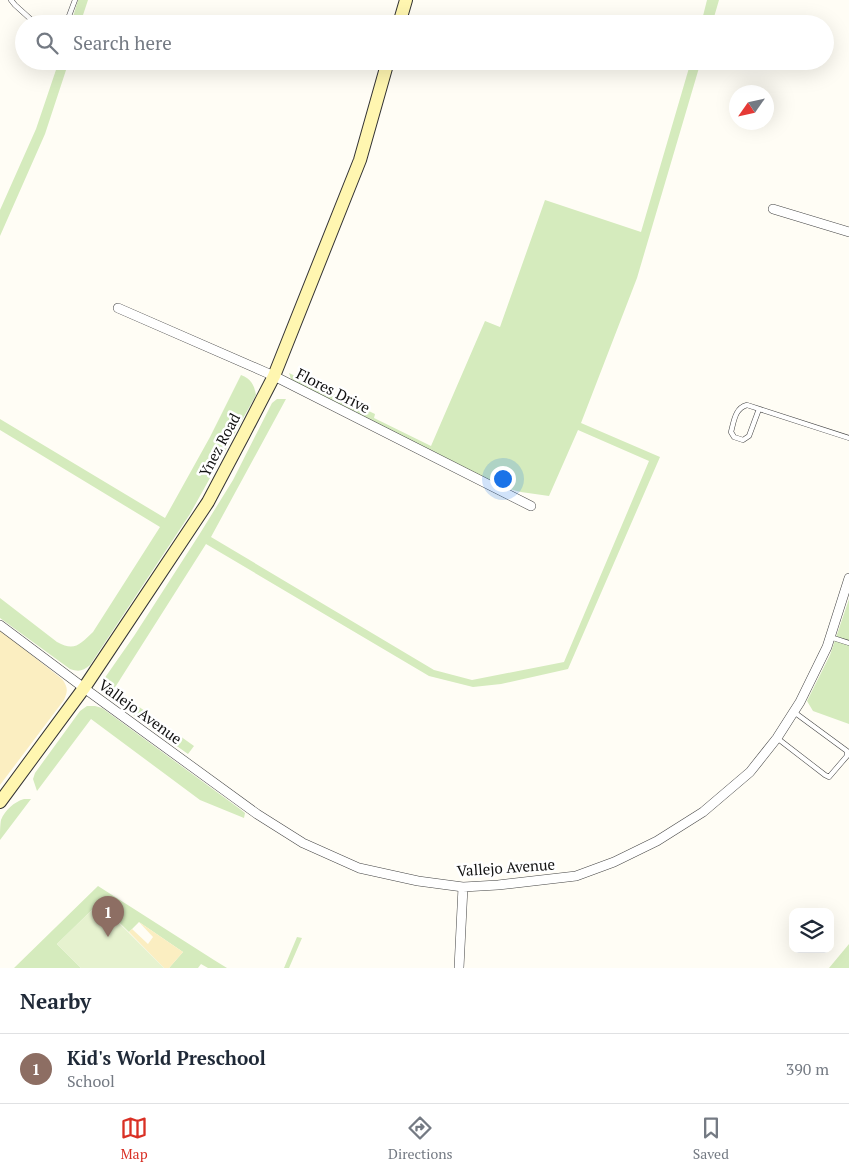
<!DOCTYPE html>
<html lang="en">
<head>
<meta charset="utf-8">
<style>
	body { margin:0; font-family:"PT Serif",serif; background:#f2f2f3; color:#1f2937 }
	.controls { position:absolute; right:15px; bottom:15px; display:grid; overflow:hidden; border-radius:10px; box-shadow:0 5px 20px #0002 }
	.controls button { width:45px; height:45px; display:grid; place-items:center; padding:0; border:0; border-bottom:1px solid #e0e1e3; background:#fff; color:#1f2937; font:25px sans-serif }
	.compass { position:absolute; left:729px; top:85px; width:45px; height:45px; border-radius:50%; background:#fff; box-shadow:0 5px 20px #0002; rotate:236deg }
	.you { position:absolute; left:502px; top:478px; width:18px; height:18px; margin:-12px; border:4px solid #fff; border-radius:50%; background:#1a73e8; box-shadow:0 0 0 8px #1a73e833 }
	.badge { display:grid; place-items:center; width:32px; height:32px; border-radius:50%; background:#d93025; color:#fff; font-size:16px; font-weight:700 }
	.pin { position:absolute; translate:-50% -41px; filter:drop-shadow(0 1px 2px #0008) }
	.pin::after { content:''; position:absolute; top:26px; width:18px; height:15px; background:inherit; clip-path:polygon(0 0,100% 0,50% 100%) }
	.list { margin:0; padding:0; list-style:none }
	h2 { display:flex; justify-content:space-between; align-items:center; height:65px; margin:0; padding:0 20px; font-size:21px }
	h2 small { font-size:16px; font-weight:400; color:#747a83 }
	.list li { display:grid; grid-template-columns:32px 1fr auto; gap:15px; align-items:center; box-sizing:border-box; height:70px; padding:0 20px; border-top:1px solid #e0e1e3 }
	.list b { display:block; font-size:19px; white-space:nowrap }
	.list p { margin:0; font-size:16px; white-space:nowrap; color:#747a83 }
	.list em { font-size:16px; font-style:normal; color:#747a83 }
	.icon { flex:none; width:28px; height:28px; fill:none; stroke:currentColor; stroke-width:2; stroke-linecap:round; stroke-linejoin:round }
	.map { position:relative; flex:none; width:849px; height:968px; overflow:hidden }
	.search { position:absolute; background:#fff; box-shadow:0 5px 20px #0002; left:15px; right:15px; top:15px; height:55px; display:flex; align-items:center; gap:12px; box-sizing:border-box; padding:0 18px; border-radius:28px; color:#747a83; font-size:19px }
	.sheet { height:135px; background:#fff }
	nav { display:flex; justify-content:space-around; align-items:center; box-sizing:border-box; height:70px; border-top:1px solid #e0e1e3; background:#fff; font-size:14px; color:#747a83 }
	nav a { display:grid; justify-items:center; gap:2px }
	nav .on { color:#d93025 }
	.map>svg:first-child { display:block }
	.green { fill:#d5ebbd }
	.sand { fill:#fbeec1 }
	.pitch { fill:#e6f2cf }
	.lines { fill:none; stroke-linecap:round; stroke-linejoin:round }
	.service-casing { stroke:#444; stroke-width:5.5 }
	.minor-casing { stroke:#444; stroke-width:10 }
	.secondary-casing { stroke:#333; stroke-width:14 }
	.service { stroke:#fff; stroke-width:4.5 }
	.minor { stroke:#fff; stroke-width:9 }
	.secondary { stroke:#fff6b0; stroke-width:12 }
	.labels { text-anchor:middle; stroke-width:5; stroke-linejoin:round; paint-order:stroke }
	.street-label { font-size:15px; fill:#111; stroke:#fff }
</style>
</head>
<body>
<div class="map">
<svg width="849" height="968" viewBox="0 0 849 968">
	<rect width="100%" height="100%" fill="#fffdf5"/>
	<path class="green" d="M78,0H88L80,24H71Z
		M707,0H719L712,24H701Z
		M59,61H69L45,134L0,236V210L36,129Z
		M691,61H701L637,278L581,423L660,457L568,669L501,684L473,687L429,676L206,544L114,689L194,746L188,754L108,697L102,685L104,679L134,636L199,535L233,480L272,403L277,399H286L211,537L434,670L472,680L564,662L649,461L578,430L549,496L521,492L505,488L438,456L295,384L291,379L289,373L375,414L374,418L431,446L485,321L500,327L545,200L641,232Z
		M241,375C251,379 254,384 256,395L190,514L90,665C83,671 79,672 70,669L0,618V598L57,642C75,652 80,644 93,632L160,527L0,430V419L165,518L210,437Z
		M849,599V724L813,711L807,701L830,655Z
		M87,706H95L102,708L240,809L245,813L244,818L200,800L91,719L37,791L33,779L35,773L80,711Z
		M24,799H31L0,840C0,834 0,825 1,820C5,810 14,802 24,799Z
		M98,886L214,960L227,968H208L201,964L198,968H169L183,952L139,922L129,932L99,903L57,944L81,968H14Z
		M297,937L302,938L289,968H284Z
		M849,944V968H829Z"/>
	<path class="sand" d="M0,630L62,679C68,687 68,691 64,700L0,785Z
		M139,922L183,952L169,968H164L129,932L132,929L148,944L153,937Z"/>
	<path class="pitch" d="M99,903L164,968H81L57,944Z"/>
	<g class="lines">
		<g class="service-casing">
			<path id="service" d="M11,0L15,5L36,24
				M66,24L75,0
				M759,409L749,436L743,440L734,437L731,432C734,421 735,408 747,405L849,438
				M830,637L849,643
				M777,738L825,775L829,777L847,756V751L794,712"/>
		</g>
		<g class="minor-casing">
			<path id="minor" d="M773,209L849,232
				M118,308L274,376L531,506
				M0,625L84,688L257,814L303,843L359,868L418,881L463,887L498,885L576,876L614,862L657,841L703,812L750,772L777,738L800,702L827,647L849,578
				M459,968L463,887"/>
		</g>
		<g class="secondary-casing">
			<path id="secondary" d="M399,24L406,0
				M0,802L84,688L208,502L244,434L274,376L360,160L388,61"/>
		</g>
		<use href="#service" class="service"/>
		<use href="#minor" class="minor"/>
		<use href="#secondary" class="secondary"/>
	</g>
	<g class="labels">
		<g class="street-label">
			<text transform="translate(333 391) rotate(27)" y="5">Flores Drive</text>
			<text transform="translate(220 445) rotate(-62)" y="5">Ynez Road</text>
			<text transform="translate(140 712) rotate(36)" y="5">Vallejo Avenue</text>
			<text transform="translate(506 868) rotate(-4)" y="5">Vallejo Avenue</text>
		</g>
	</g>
</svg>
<div class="controls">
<button><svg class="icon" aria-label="layers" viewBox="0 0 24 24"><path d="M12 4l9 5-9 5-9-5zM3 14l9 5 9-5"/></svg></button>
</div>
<svg class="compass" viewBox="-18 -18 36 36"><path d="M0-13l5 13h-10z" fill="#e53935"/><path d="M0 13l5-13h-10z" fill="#747a83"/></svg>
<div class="you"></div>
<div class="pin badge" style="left:108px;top:937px;background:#8d6e63">1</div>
<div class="search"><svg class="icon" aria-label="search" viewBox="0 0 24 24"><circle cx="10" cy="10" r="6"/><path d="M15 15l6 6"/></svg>Search here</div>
</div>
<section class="sheet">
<h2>Nearby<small></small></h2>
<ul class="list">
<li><span class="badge" style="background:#8d6e63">1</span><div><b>Kid's World Preschool</b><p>School</p></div><em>390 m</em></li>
</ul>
</section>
<nav>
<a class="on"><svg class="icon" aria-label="map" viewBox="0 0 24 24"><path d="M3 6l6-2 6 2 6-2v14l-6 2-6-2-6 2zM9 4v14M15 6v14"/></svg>Map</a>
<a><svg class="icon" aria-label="directions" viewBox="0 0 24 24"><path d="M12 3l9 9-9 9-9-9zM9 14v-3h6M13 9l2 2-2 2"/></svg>Directions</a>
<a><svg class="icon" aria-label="saved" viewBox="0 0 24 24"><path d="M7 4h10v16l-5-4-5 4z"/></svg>Saved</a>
</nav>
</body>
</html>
